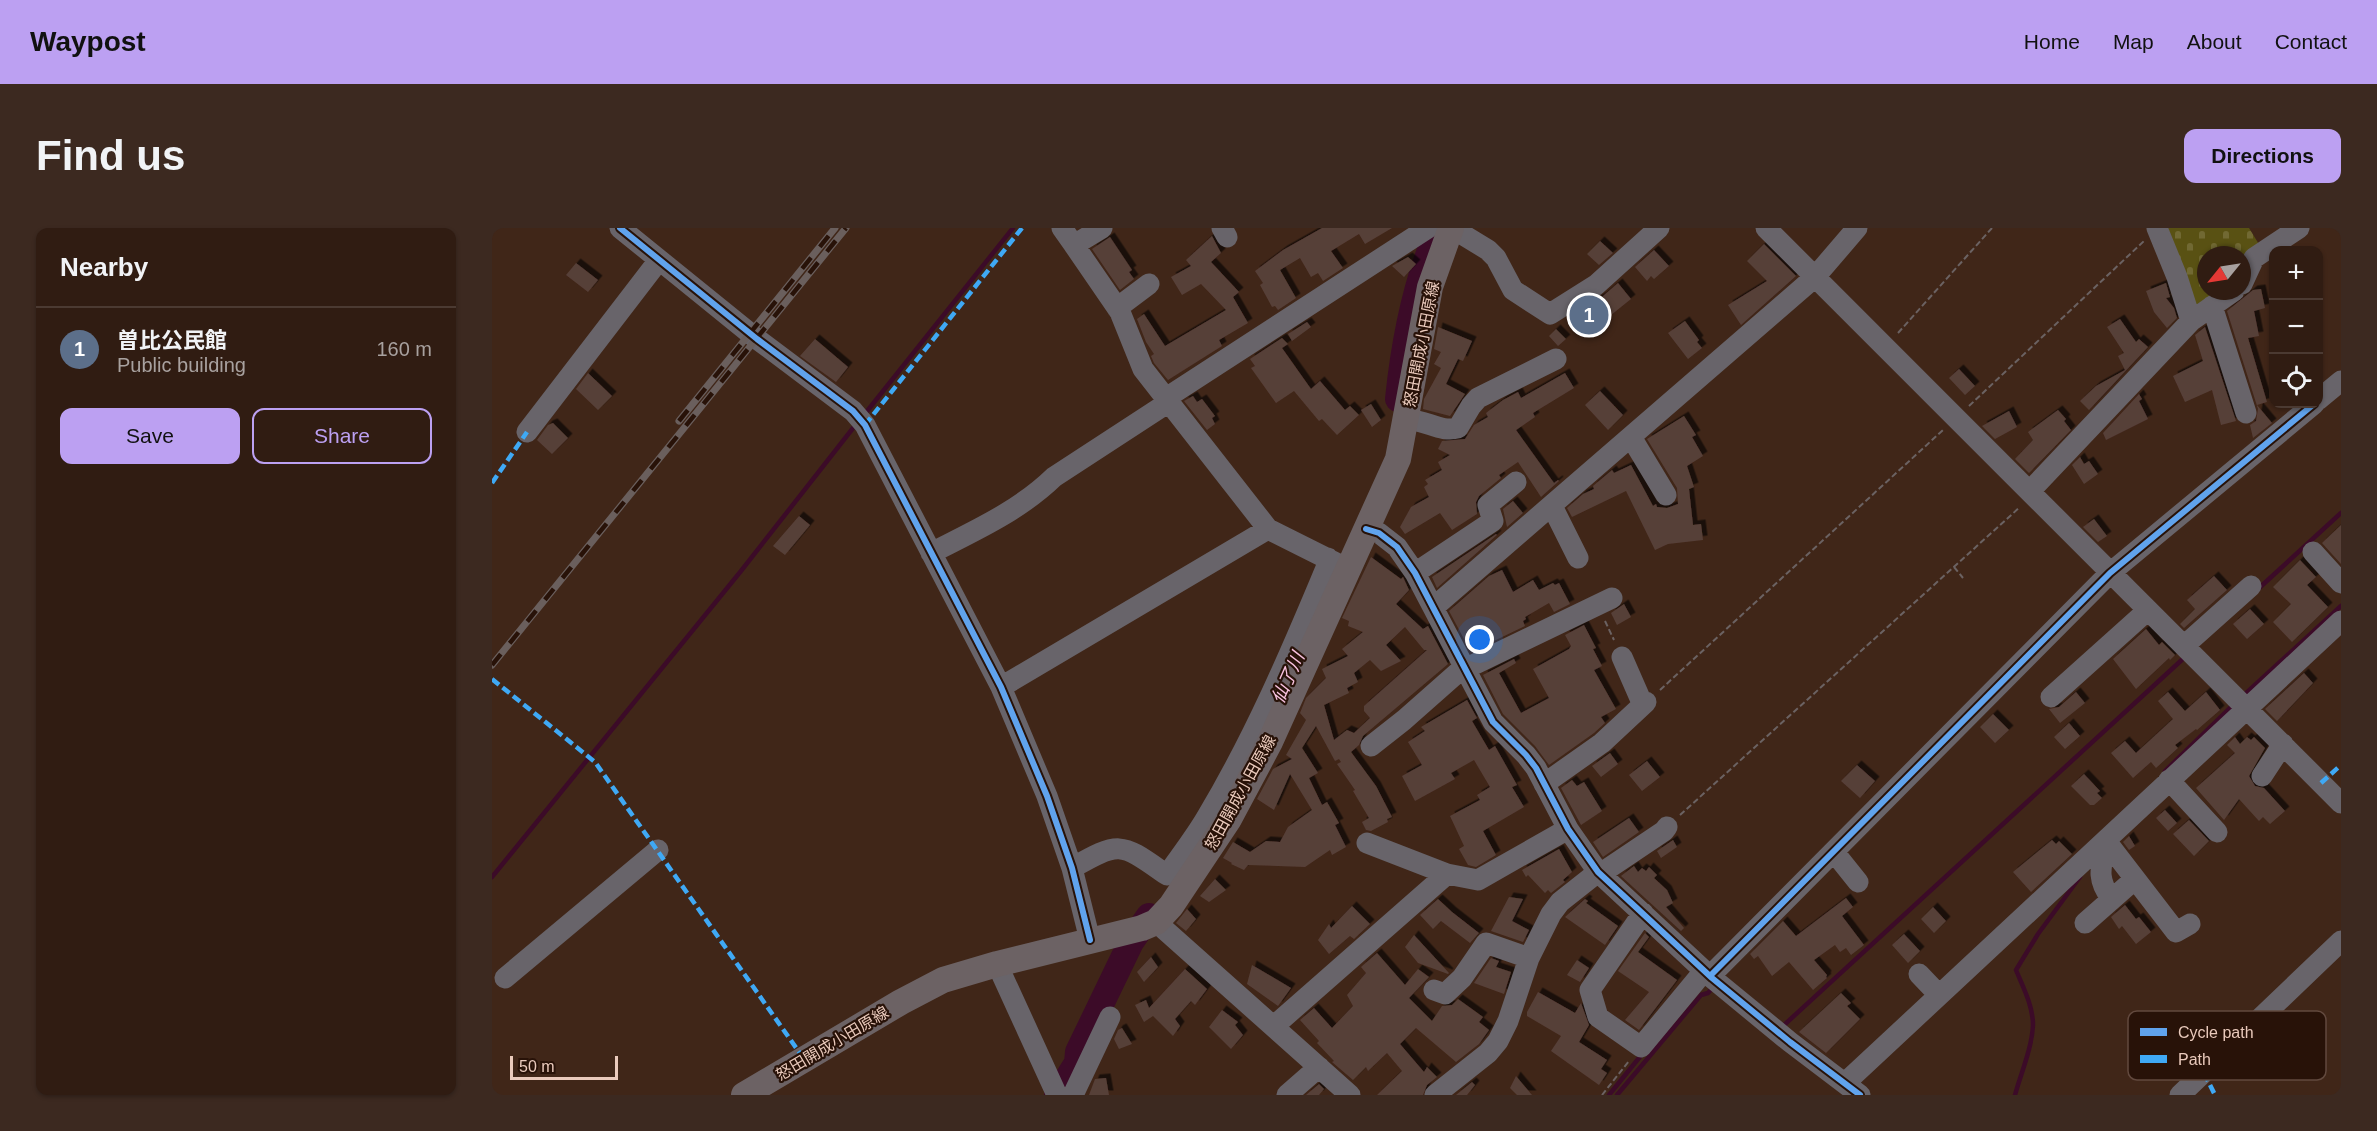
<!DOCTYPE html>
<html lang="en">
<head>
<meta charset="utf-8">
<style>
	body { margin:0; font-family:Arial,"Noto Sans JP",sans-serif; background:#3c2920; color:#f1f3f6 }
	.controls { position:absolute; right:18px; top:18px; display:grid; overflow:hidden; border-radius:12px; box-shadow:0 2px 4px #0004 }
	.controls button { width:54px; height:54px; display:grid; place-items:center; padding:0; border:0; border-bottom:2px solid #4b3a32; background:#301c12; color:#f1f3f6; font:30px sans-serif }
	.compass { position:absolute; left:1705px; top:18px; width:54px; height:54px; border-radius:50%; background:#301c12; box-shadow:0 2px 4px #0004; rotate:240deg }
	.scale { position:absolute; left:18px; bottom:15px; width:108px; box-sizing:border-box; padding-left:6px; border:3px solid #eacabc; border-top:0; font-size:16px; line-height:21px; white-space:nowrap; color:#eacabc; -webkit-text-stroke:4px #281208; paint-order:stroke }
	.you { position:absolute; left:988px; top:412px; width:21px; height:21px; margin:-15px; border:4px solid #fff; border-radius:50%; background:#1a73e8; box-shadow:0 0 0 9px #1a73e833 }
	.badge { display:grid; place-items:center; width:39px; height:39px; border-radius:50%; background:#bca0f2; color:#fff; font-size:20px; font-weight:700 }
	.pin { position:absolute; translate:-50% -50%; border:3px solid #fff; box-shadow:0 2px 6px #0006 }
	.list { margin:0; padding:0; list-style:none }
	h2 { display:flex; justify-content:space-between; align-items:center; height:78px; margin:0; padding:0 24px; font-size:26px }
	h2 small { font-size:20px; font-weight:400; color:#a8a19f }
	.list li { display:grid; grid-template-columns:39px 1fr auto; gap:18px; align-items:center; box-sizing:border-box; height:84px; padding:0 24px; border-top:2px solid #4b3a32 }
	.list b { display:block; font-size:22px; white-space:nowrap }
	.list p { margin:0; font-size:20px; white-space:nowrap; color:#a8a19f }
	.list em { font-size:20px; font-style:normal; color:#a8a19f }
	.actions { display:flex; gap:12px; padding:18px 24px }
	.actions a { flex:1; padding:14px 0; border:2px solid #bca0f2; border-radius:12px; text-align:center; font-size:21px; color:#bca0f2 }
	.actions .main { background:#bca0f2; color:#111 }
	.icon { flex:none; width:33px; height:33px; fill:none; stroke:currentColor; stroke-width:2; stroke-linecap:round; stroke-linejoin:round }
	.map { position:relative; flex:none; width:1849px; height:867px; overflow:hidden; border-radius:12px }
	header { display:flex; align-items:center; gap:36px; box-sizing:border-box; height:84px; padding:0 30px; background:#bca0f2; color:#111 }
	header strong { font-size:28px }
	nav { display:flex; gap:33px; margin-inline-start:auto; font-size:21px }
	.intro { display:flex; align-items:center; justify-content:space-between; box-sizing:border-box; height:144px; padding:0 36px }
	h1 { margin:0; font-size:42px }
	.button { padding:15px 27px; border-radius:12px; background:#bca0f2; color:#111; font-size:21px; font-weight:700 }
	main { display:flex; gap:36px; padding:0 36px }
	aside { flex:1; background:#301c12; border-radius:12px; box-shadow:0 2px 4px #0004 }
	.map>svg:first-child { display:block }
	.cemetery { fill:url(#cemetery-stones) }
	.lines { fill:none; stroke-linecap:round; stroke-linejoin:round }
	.stream { stroke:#3c0b28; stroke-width:4.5 }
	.river { stroke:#3c0b28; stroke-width:26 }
	.building { fill:#573f38; fill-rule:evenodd; filter:url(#shadow) }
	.path { stroke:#6b6262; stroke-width:2; stroke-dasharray:6 3; stroke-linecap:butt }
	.minor { stroke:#68646a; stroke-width:21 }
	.major { stroke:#6c6264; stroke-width:26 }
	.rail-casing { stroke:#6a5f5d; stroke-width:7 }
	.rail { stroke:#281208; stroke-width:4.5; stroke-dasharray:14; stroke-linecap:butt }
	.quiet { stroke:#3fa9f5; stroke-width:4.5; stroke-dasharray:9 4.5; stroke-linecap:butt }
	.cycleway-casing { stroke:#281208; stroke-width:10 }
	.cycleway { stroke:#60a3ed; stroke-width:6 }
	.labels { text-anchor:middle; stroke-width:4.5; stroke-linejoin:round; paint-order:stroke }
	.street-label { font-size:16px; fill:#eacabc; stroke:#281208 }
	.water-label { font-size:18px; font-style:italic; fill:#f9c3e0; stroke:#281208 }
	.key { fill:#281208; stroke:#62493e; stroke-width:1.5 }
	.key-label { font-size:16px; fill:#eacabc }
</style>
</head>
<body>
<header>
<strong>Waypost</strong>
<nav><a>Home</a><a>Map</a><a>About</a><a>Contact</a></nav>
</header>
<div class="intro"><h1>Find us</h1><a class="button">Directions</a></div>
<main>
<aside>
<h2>Nearby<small></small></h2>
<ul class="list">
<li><span class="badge" style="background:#5c6f8a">1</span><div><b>曽比公民館</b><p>Public building</p></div><em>160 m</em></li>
</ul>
<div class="actions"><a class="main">Save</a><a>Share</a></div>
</aside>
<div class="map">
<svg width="1849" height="867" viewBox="0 0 1849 867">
	<defs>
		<pattern id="cemetery-stones" width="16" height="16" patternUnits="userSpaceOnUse" patternTransform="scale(1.5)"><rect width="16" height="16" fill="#595113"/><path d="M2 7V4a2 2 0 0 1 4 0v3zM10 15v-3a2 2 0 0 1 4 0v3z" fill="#716933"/></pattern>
		<filter id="shadow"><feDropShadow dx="4.5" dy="-4.5" stdDeviation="0" flood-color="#0009"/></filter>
	</defs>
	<rect width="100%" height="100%" fill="#402618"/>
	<path class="cemetery" d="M1676,0H1757L1768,18L1750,39V27H1714V63H1727L1704,77Z"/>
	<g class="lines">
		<path class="stream" d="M372,187L521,0
			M1765,362L1849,285
			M1751,468L1849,378
			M1673,543L1742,476
			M0,649L249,343L365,195
			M1291,798L1693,429
			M1117,867L1151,825
			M1125,867L1209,767L1216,765L1222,758
			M1523,867C1529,845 1540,820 1541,797C1541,778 1531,759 1524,742L1546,706L1588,649"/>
		<path class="river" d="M906,171C912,113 923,54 947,0
			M565,867L585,835L586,824L639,714L657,688"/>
	</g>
	<path class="building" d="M830,0H900L873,16L867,6L839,23L851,40L831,53L826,45L819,49L808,30L788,42L804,70L786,82L783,78L780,79L768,57L771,55L763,43L791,22Z
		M720,8L729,25L719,34L747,64L741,69L756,95L727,112L730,118L676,152L662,135L659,128L662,126L654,114L645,91L652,86L673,118L734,82L709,56L690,67L679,49L699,38L694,32Z
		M618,9L640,42L637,44L642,51L628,62L600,21Z
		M1108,13L1121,25L1107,37L1095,26Z
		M1272,16L1304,48L1249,97L1236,77L1275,53L1255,33Z
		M1162,22L1177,38L1162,51L1159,48L1155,53L1143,39Z
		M916,29L924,36L912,49L900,38Z
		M84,35L106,52L96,64L74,47Z
		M1126,55L1139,71L1098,104L1084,85L1111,68Z
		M1674,55L1678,69L1674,70L1682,80L1685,90L1675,100L1662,84L1654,63Z
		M1769,61L1773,80L1762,83L1767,108L1756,110L1775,174L1765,177L1780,195L1761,210L1758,197L1764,193L1766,181L1735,83L1761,62Z
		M1628,91L1644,114L1647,111L1656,119L1597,182L1588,173L1604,158L1633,142L1626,128L1632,125L1615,99Z
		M1193,93L1207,112L1205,114L1210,120L1196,131L1176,105Z
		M815,94L819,99L800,113L796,106Z
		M946,99L980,113L971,133L966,131L954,156L973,166L958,188L931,181L932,171L949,140L942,136L949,124L942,121Z
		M1713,99L1744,193L1729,197L1720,162L1693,174L1681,148L1711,133L1703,107Z
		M1064,101L1074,111L1066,118L1057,108Z
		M790,110L796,116L790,120L819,161L828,153L853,182L858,178L867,187L845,207L830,191L827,193L802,163L784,175L759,140L763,138L758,131Z
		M323,111L356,139L344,154L308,128Z
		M1467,141L1483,158L1473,167L1457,150Z
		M96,145L120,168L106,182L84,161Z
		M1073,145L1082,160L1041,185L1043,189L1024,202L1062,255L1066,252L1067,253L1049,269L1026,234L1007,247L1009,250L987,268L984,274L985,286L960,302L948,285L913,306L908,299L919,279L937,269L932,259L936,256L933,252L950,242L946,234L958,227L946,221L950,213L973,211L982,197L996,189L994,185L1011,172L1026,164L1029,170Z
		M1108,163L1131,187L1116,202L1093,177Z
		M1647,166L1650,171L1647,173L1656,191L1614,212L1611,205Z
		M701,168L705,174L710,171L723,188L720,190L723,196L715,202L692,173Z
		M879,176L889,192L880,199L869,182Z
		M1566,182L1574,191L1572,193L1579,202L1537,245L1523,231L1541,212L1536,204Z
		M1517,183L1525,199L1503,211L1490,198Z
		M1192,188L1204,207L1200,209L1211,228L1195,238L1202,259L1197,261L1201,297L1209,296L1211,312L1176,316L1163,322L1134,263L1080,289L1075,280L1091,266L1102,261L1101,258L1120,242L1122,245L1139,237L1161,278L1164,276L1165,279L1175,280L1186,276L1185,260L1155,211Z
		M61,195L76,210L60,226L45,212L56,197Z
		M1588,229L1592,236L1597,233L1606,246L1592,256L1580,237Z
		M1021,273L1031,285L1015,299L1011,281Z
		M307,288L318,297L293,327L281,318Z
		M1602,291L1615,308L1606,314L1591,299Z
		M1849,297V336L1830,315Z
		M1004,306L1005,307L945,360L940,349Z
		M879,329L909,351L911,349L917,362L904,376L931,401L936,398L956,436L871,508L867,517L859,524L884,558L900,589L895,591L896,594L879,603L874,602L870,594L877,590L861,563L863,562L845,536L849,534L847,531L843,533L824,498L810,520L826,545L817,550L830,577L835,574L847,595L843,597L854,619L840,627L838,622L813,639L756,637L752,642L739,636L740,635L731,630L741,614L758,624L774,613L788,614L796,599L820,582L798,546L782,582L765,571L781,541L800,531L794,527L814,492L808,485L814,470L834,450L830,441L856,428L850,421L871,404L856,398L857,393L850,390ZM913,399L932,422H935L872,478V483L878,490L862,505L855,502L842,512L832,477L857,465L855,460L866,454L862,445L878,432L889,443L909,433L894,417Z
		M1808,332L1824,349L1815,357L1836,379L1800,414L1781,394L1799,376L1781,359Z
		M1010,342L1021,364L1041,352L1047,362L1061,355L1063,357L1067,355L1078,376L1062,384L1057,375L1033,389L1034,391L1031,393L1033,398L979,424L957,383L997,348Z
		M1722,348L1735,362L1692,400L1688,396L1703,381L1695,372Z
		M1132,376L1139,389L1125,397L1119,385Z
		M1758,381L1772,396L1755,411L1741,396Z
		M1092,397L1104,420L1101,421L1110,438L1102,442L1124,481L1109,489L1113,495L1102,505L1057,537L1043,518L1011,486L991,447L1022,431L1024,435L1007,445L1029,485L1057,470L1041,441L1077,421L1079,418L1073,407Z
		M1654,401L1667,417L1670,414L1683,427L1678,432L1677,430L1644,461L1621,431Z
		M1812,445L1821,455L1785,493L1773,481Z
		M1584,464L1593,475L1568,495L1557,481L1567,479Z
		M1676,464L1693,483L1714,464L1728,482L1705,502L1704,501L1683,517L1686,520L1664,540L1659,534L1641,550L1619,525L1633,513L1644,525L1681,491L1666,473Z
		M975,472L985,490L980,493L997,522L1003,518L1025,557L1020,559L1032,579L991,603L1004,627L984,639L976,637L967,621L972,618L958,588L988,572L985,567L998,559L982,532L959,545L963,551L923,573L910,548L930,537L916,514L933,503L929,499Z
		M1501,486L1517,502L1503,515L1488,499Z
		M1577,495L1588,508L1573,521L1562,509Z
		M1743,509L1748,516L1755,509L1759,512L1762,509L1773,520L1757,548L1763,558L1772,560L1793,583L1778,596L1771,589L1767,593L1747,571L1732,592L1704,560L1743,525L1735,517Z
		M1118,525L1126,536L1109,549L1100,538Z
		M1155,533L1168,549L1150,563L1137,547Z
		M1365,537L1383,553L1368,570L1349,553Z
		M1592,546L1608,563L1605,565L1610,570L1602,577H1598L1579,558Z
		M1080,552L1085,558L1092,554L1110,583L1089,597L1069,560Z
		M1673,582L1685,595L1676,603L1664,590Z
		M1137,590L1147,604L1111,629L1101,614Z
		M1697,592L1717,613L1702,628L1681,606Z
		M1637,608L1643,618L1637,622L1631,614Z
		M1181,612L1185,619L1169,630L1165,623Z
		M1560,612L1564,616L1567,613L1580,626L1539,664L1521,644Z
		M1067,621L1080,644L1071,652L1073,654L1059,665L1056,662L1053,665L1036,647L1034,649L1030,642Z
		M1142,638L1146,644L1150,640L1154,643L1157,639L1165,647L1162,650L1175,662L1181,675L1174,679L1192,700L1189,703L1129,648Z
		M723,651L734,662L717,674L708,668Z
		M1017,669L1031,671L1020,693L1037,702L1031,714L999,703Z
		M1354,670L1361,679L1350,688L1372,717L1359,727L1354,720L1348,724L1343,717L1322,732L1335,747L1334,749L1335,750L1321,762L1297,734L1280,748L1266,728L1262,731L1258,726L1291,693L1304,708Z
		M946,671L960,684L987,705L978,715L949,693L941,701L928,687Z
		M1093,671L1096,673L1094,675L1126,698L1113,717L1073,689Z
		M1633,677L1644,691L1647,689L1659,704L1644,716L1630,698L1627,701L1619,689Z
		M860,678L878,696L862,711L858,708L837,726L826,712L837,696L839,700Z
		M1441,679L1454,693L1442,705L1429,691Z
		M695,681L704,691L694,703L684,695Z
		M1153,705L1157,709L1146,724L1185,752L1147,802L1133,792L1157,764L1126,743Z
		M1412,706L1428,723L1416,735L1400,717Z
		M922,707L957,745L956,746L926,735L913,719Z
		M885,725L913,757L926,741L937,749L917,770L940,793L950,778L960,777L966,771L991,789L987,794L997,802L987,816L964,834L924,800L908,816L932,844L935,839L945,849L935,857L931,867H885L910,843L895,825L876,843L874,839L861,852L840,834L842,833L825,815L827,813L808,792L822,780L840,800L861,778L855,767L874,745L869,739Z
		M659,729L666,739L652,754L645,744Z
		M999,730L1007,733L1004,739L1019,744L1012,766L982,755Z
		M1085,732L1097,740L1088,754L1075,747Z
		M760,737L799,760L786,778L755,756Z
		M693,741L715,761L703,777L699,773L683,791L688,798L681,808L661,788L652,794L643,777L654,772L657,780Z
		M1046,764L1083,785L1089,775L1097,797L1087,814L1115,832L1109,841L1115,845L1107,857L1059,823L1069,808L1035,788V784Z
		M1349,765L1359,775L1355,778L1368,791L1334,825L1307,804Z
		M730,782L746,794L743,797L751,807L739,821L717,799Z
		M630,800L640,816L627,821L622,811L626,802Z
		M1024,848L1040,867H1025L1018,860Z
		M614,850L617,867H597L603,851Z
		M980,854L983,857L975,867H964Z
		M827,856L832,861L827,867H814Z"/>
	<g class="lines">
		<path class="path" d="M1406,105L1500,0
			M1477,178L1652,13
			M1462,339L1471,350
			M1113,393L1122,412
			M1168,462L1451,202
			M1188,587L1528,279
			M1110,867L1137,833"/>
		<path class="minor" d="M128,0L265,111L361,183L373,197L509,459L555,568L580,640L598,712
			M570,0L582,17
			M610,0L582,17L628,84L651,141L776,301L856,341
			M730,0L735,9
			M960,0L996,22L1004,30L1021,62L1058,86L1104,57L1167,0
			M1274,0L1849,575
			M1665,0L1685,49L1699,93
			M1750,56L1762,30L1807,0
			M1720,78L1754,185
			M625,80L657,56
			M674,170L936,0
			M1826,172L1849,153
			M914,192C934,191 948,205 966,200L979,178L986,170L1064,131
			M35,204L167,32
			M1139,209L1174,267
			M1538,263L1699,93L1742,63
			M1060,278L1086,330
			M874,301L887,305L905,319L923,345L1001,494L1034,527L1044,540L1076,601L1106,644L1220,750L1298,814L1368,867
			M1821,324L1849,355
			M439,325C482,303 527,283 562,249L677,174
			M923,345L1001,293L996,277L1024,254
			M942,379L1323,49L1365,0
			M1693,417L1759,358
			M1130,429L1151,477
			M509,459L776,301
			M1559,469L1656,382
			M879,518L912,492L972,439L981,437L1120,370
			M1770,548L1791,516
			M1677,552L1725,604
			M1052,556L1110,515L1154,474
			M1614,613L1684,704L1698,696
			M1614,613C1610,636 1603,650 1619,670
			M875,615L955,646L986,652L1076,601
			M1342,624L1366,654
			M580,640C629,612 629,615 675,647C689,627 704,608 716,587C763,508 799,424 834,340L836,330
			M1108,646L1172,603L1175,599
			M1151,685L1098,762L1106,789L1149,819L1212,743
			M664,694L858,867
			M1593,695L1643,651
			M505,736L565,867
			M1427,746L1447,767
			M1218,748L1618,345L1822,176
			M13,750L166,622
			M942,762L953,766L970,750L994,715L1037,730
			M782,798L955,646
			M1353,855L1849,393
			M581,867L618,789
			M795,867L827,839
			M943,867L996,825L1006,813L1016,793L1037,730L1059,686L1068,674L1106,644
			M1688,867L1849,713"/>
		<path class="major" d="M252,867L409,774L451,752L505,736L650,700L664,694L679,678L737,591L778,514L906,231L938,59L959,0"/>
		<g class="rail-casing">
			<path id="rail" d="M187,193L343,0
				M0,437L354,0"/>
		</g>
		<use href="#rail" class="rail"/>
		<path class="quiet" d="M373,197L530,0
			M0,255L35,204
			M0,451L103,534L312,831
			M1829,555L1849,537
			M1712,845L1723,867"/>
		<g class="cycleway-casing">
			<path id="cycleway" d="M128,0L265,111L361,183L373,197L509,459L555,568L580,640L598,712
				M874,301L887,305L905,319L923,345L1001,494L1034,527L1044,540L1076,601L1106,644L1220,750L1298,814L1368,867
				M1218,748L1618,345L1822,176"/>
		</g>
		<use href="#cycleway" class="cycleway"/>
	</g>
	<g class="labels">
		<g class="street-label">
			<text transform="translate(929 116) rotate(-79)" y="6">怒田開成小田原線</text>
			<text transform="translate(748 564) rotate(-61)" y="6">怒田開成小田原線</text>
			<text transform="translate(340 815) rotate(-31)" y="6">怒田開成小田原線</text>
		</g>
		<g class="water-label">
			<text transform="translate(796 450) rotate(-66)" y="6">仙了川</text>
		</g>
	</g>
	<rect x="1636" y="783" width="198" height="69" rx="9" class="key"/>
	<rect x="1648" y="800" width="27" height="8" fill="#60a3ed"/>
	<rect x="1648" y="827" width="27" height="8" fill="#3fa9f5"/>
	<g class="key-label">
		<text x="1686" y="810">Cycle path</text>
		<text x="1686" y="837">Path</text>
	</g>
</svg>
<div class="controls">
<button>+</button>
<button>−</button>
<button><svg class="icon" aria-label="locate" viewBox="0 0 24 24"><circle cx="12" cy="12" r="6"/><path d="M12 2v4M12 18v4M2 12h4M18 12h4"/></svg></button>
</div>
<svg class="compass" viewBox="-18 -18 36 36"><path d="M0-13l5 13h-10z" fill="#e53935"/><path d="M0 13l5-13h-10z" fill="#a8a19f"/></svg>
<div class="scale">50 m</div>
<div class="you"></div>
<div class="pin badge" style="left:1097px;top:87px;background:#5c6f8a">1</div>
</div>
</main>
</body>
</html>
